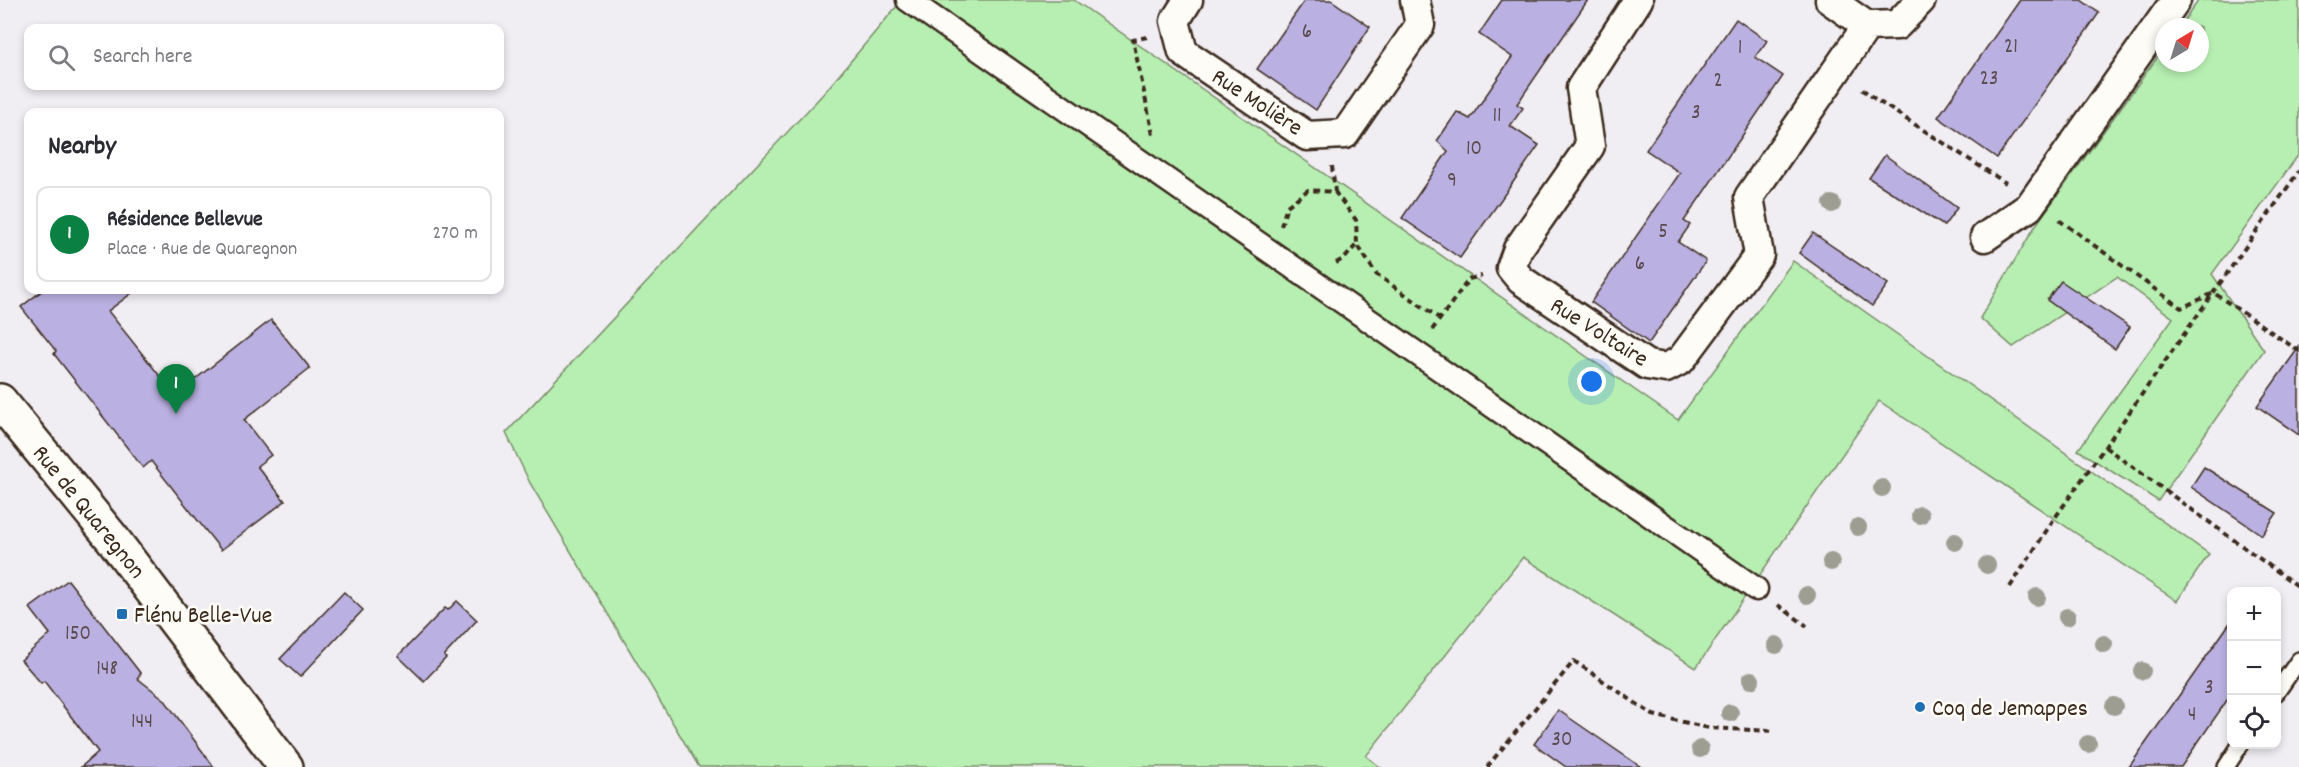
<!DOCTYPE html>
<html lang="en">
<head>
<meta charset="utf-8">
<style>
	body { margin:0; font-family:Dekko,sans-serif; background:#f7f7f7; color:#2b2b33 }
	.controls { position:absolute; right:18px; bottom:18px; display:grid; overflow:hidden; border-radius:12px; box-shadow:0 3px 9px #0003 }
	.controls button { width:54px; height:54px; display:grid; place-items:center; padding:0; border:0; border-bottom:2px solid #e1e1e2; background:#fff; color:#2b2b33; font:30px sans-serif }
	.compass { position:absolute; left:2155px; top:18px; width:54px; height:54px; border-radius:50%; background:#fff; box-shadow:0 3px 9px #0003; rotate:38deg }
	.you { position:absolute; left:1592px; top:382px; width:21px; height:21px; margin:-15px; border:4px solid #fff; border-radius:50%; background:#1a73e8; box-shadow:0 0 0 9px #1a73e833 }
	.badge { display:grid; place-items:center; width:39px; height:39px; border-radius:50%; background:#0b8043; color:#fff; font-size:20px; font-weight:700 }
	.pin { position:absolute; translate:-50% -50px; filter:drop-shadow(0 2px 3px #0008) }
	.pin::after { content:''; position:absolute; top:32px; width:21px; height:18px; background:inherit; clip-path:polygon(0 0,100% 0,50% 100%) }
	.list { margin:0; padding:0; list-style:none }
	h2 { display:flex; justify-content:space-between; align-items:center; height:78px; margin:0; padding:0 24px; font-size:26px }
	h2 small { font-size:20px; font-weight:400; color:#7c7c81 }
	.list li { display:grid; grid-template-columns:39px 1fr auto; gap:18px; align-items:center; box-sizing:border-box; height:96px; margin:0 12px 12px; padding:0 12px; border:2px solid #e1e1e2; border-radius:12px }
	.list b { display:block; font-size:22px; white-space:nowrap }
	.list p { margin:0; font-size:20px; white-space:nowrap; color:#7c7c81 }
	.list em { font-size:20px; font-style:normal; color:#7c7c81 }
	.icon { flex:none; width:33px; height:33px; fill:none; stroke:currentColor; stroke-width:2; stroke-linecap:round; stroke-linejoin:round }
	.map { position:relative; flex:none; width:2299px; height:767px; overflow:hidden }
	.search { position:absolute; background:#fff; box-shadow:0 3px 9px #0003; left:24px; top:24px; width:480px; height:66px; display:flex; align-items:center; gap:15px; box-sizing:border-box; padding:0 21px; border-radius:12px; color:#7c7c81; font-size:22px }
	.panel { position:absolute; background:#fff; box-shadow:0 3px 9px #0003; left:24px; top:108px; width:480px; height:186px; border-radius:12px }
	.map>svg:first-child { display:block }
	.green { fill:#b7efb2; stroke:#798c68; stroke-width:1.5 }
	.building { fill:#bab0e1; stroke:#3b2a1e; stroke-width:1.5 }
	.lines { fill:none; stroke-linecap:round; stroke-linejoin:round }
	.service-casing { stroke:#3b2a1e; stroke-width:20 }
	.pedestrian-casing { stroke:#3b2a1e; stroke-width:27 }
	.minor-casing { stroke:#3b2a1e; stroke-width:33 }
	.tertiary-casing { stroke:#3b2a1e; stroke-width:38 }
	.path { stroke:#3b2a1e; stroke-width:4; stroke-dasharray:6 4.5; stroke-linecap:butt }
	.service { stroke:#fdfcf7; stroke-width:15 }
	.pedestrian { stroke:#fdfcf7; stroke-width:22 }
	.minor { stroke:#fdfcf7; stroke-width:28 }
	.tertiary { stroke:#fdfcf7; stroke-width:33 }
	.tree { fill:#9e9d92 }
	.poi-dot { fill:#1f6fb2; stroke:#fdfcf7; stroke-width:2 }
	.labels { text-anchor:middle; stroke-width:5; stroke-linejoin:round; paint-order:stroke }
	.number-label { font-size:21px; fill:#5b4c4f }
	.street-label { font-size:24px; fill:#3b2a1e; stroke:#fdfcf7 }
	.poi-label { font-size:24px; fill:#3b2a1e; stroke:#fdfcf7; text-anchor:start }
</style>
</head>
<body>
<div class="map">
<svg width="2299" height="767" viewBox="0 0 2299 767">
	<rect width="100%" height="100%" fill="#f0edf3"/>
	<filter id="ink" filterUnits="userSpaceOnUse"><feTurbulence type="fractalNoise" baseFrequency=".0167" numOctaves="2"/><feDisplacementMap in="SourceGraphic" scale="12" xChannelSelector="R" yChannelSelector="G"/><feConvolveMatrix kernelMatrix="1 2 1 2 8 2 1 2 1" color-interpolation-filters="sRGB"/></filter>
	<g filter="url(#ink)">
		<path class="green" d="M902,0H1074L1678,420L1793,261L2209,554L2177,601L1879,401L1696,668L1523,557L1366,756L1380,767H699L530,483L506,433L824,93Z
			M2199,0H2299V154L2212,274L2264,350L2158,501L2078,450L2173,318L2117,277L2013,347L1980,318L2036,225L2164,48V63H2200V27H2179Z"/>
		<path class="building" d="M1305,0H1331L1370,27L1316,110L1257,69Z
			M1502,0H1588L1517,104L1523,108L1510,126L1539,145L1460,258L1402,218L1448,151L1437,141L1457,112L1470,119L1512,57L1479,34Z
			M2020,0H2081L2099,13L1997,158L1938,117Z
			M1736,19L1767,41L1755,57L1783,76L1684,221L1690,225L1678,242L1706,261L1649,343L1591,302L1680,173L1646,150Z
			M1885,155L1957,208L1944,226L1869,178Z
			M1813,233L1888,284L1872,306L1799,253Z
			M2061,281L2130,327L2115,349L2047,300Z
			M43,290H136L108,311L175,395L271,320L310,368L244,420L271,455L257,466L285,501L221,550L151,461L143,468L54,354L56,351L21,307Z
			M2299,347V435L2257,406Z
			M2204,467L2277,513L2262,535L2191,487Z
			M68,580L141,674L137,678L164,699L214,767H81L98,752L44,681L41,683L21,660L50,634L30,608Z
			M344,592L363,610L300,677L280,659Z
			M457,601L477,620L444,656L446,658L424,681L398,656L445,608L448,610Z
			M2232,620V693L2181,767H2129Z
			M1558,710L1590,732L1641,767H1566L1534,744Z"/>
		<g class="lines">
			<g class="service-casing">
				<path id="service" d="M2276,693L2299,660
					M2226,767L2241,744"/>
			</g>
			<g class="pedestrian-casing">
				<path id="pedestrian" d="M908,0L1756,589"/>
			</g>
			<g class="minor-casing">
				<path id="minor" d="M1188,0L1175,21L1183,52L1307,136L1345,134L1420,25L1415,0
					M1638,0L1581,88L1590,146L1518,249L1511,268L1521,280L1647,365L1666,368L1681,360L1759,255L1749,197L1867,26
					M1830,0L1867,26
					M1867,26L1897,25L1921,0
					M1985,237L2029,207L2176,0"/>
			</g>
			<g class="tertiary-casing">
				<path id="tertiary" d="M0,401L112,538L286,767"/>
			</g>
			<path class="path" d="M1147,37L1133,40L1153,135
				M1862,89L1875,99L2006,183
				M1332,166L1335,192
				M2059,220L2181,308L2214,293L2299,351
				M1281,226L1287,206L1308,190L1335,192L1356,220L1357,244L1376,274L1439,318
				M1336,263L1345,258L1357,244
				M1432,330L1469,279L1482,276
				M2105,447L2299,587
				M2010,587L2052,522L2299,171
				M1778,605L1807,626
				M1487,767L1574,661L1653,715L1709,728L1774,731"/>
			<use href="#service" class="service"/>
			<use href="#pedestrian" class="pedestrian"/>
			<use href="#minor" class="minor"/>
			<use href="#tertiary" class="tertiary"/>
		</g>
		<g class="tree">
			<circle cx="1832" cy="204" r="9"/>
			<circle cx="1882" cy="488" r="9"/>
			<circle cx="1920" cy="515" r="9"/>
			<circle cx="1858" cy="527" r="9"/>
			<circle cx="1955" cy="542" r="9"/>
			<circle cx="1831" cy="562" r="9"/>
			<circle cx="1987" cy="565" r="9"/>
			<circle cx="1807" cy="595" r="9"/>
			<circle cx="2037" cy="597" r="9"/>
			<circle cx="2067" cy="617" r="9"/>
			<circle cx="2104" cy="644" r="9"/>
			<circle cx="1776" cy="645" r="9"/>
			<circle cx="2142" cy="671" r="9"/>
			<circle cx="1751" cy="680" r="9"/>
			<circle cx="2114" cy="706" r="9"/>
			<circle cx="1730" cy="713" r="9"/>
			<circle cx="2088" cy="744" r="9"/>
			<circle cx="1700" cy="749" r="9"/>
		</g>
	</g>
	<g class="poi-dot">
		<rect x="116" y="608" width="12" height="12" rx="3"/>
		<circle cx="1920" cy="707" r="6"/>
	</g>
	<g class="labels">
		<g class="number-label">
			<text x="1307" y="37">6</text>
			<text x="2011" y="52">21</text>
			<text x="1740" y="53">1</text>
			<text x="1989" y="84">23</text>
			<text x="1718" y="86">2</text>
			<text x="1696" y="118">3</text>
			<text x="1497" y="121">11</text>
			<text x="1474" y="154">10</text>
			<text x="1452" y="186">9</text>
			<text x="1663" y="237">5</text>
			<text x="1640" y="269">6</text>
			<text x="78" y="639">150</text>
			<text x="107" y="674">148</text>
			<text x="2209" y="693">3</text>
			<text x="2192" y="720">4</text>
			<text x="142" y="727">144</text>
			<text x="1562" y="745">30</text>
		</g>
		<g class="street-label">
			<text transform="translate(1258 101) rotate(33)" y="8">Rue Molière</text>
			<text transform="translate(1600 331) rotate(32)" y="8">Rue Voltaire</text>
			<text transform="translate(90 511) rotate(51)" y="8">Rue de Quaregnon</text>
		</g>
		<g class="poi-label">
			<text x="134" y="622">Flénu Belle-Vue</text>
			<text x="1932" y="715">Coq de Jemappes</text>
		</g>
	</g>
</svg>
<div class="controls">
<button>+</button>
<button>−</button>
<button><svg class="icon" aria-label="locate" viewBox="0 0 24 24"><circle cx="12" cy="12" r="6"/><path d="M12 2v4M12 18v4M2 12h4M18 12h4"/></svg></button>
</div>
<svg class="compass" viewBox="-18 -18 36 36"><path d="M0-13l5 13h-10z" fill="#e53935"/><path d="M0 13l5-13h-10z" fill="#7c7c81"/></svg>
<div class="you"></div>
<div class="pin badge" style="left:176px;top:414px">1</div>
<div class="search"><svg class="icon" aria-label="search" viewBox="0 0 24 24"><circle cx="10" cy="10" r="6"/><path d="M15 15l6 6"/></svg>Search here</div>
<section class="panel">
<h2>Nearby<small></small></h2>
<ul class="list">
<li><span class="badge">1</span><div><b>Résidence Bellevue</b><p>Place · Rue de Quaregnon</p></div><em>270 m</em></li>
</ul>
</section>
</div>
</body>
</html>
